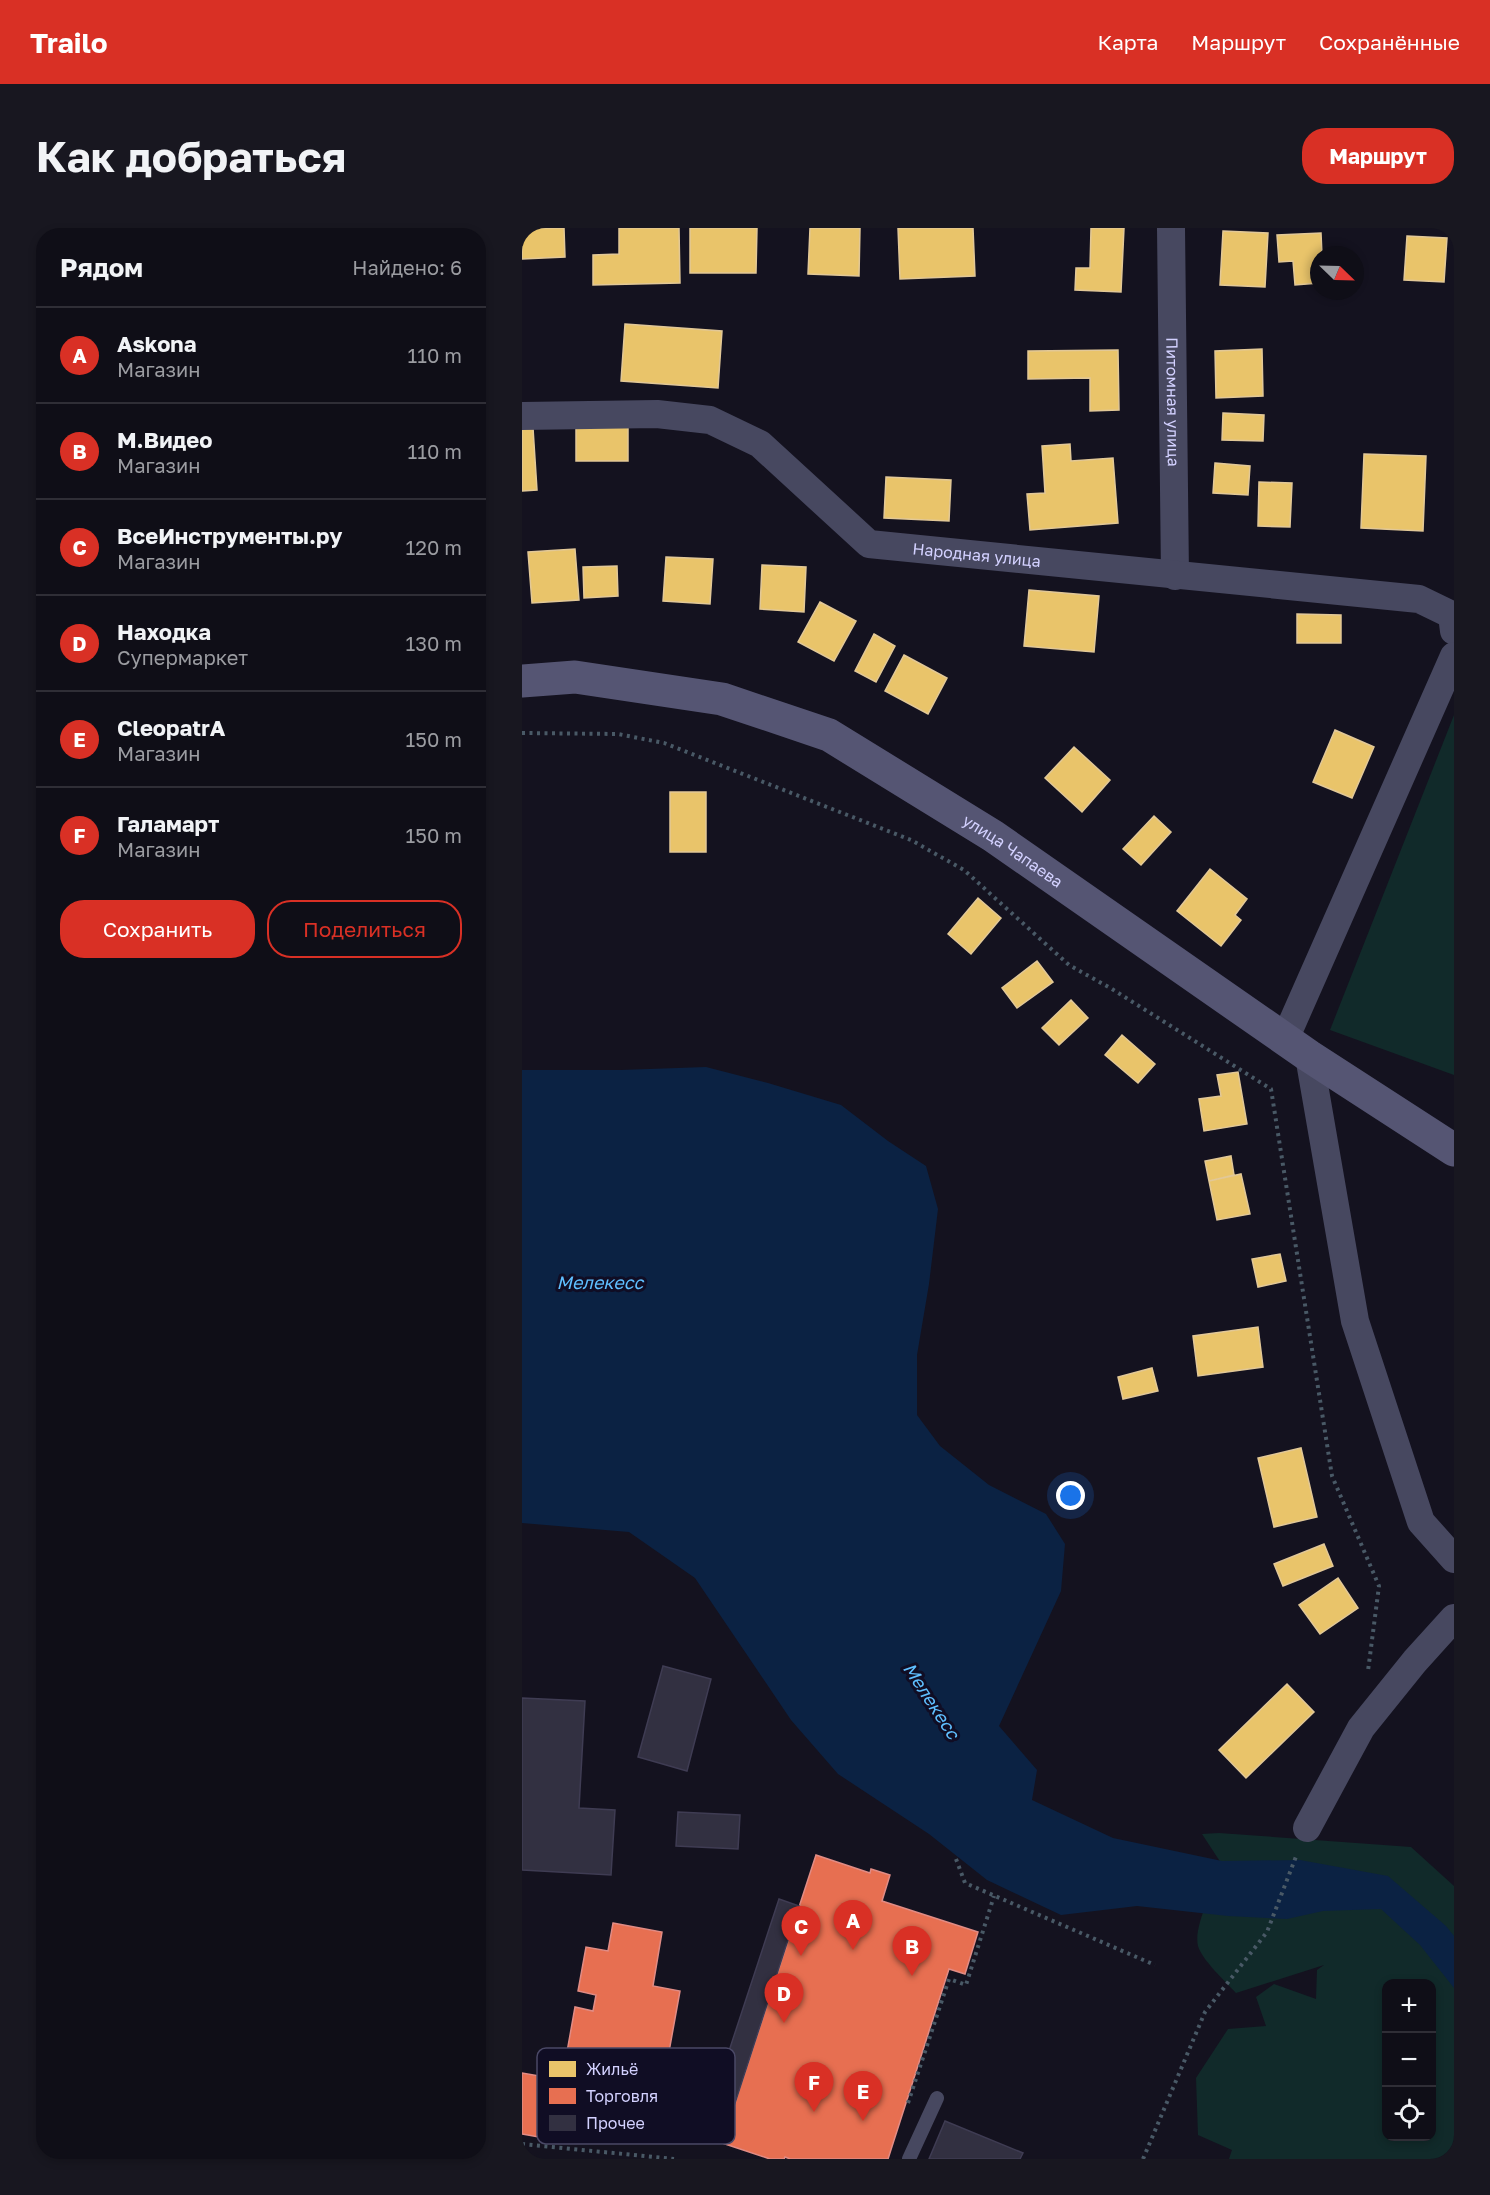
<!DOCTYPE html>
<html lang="ru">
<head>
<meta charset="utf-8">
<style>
	body { margin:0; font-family:"Golos Text",sans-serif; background:#181720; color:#f1f3f6 }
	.controls { position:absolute; right:18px; bottom:18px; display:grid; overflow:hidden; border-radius:12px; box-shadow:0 3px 9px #0003 }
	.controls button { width:54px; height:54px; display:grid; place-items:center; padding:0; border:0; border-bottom:2px solid #2f2e36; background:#0f0e17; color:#f1f3f6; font:30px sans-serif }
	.compass { position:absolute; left:788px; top:18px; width:54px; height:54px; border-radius:50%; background:#0f0e17; box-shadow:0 3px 9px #0003; rotate:113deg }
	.you { position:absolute; left:549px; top:1268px; width:21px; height:21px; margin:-15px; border:4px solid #fff; border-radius:50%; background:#1a73e8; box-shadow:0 0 0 9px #1a73e833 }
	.badge { display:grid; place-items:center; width:39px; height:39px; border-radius:50%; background:#d93025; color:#fff; font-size:20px; font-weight:700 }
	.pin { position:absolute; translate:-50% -50px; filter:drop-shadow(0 2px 3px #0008) }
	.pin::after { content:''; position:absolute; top:32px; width:21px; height:18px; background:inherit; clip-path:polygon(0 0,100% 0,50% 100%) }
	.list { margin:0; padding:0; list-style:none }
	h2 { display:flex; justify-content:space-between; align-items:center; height:78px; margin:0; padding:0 24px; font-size:26px }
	h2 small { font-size:20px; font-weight:400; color:#9b9ca1 }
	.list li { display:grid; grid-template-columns:39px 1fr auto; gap:18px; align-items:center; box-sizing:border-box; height:96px; padding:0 24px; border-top:2px solid #2f2e36 }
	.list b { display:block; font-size:22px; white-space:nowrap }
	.list p { margin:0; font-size:20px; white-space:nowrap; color:#9b9ca1 }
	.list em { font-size:20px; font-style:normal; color:#9b9ca1 }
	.actions { display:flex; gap:12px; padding:18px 24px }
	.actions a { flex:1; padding:14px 0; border:2px solid #d93025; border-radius:24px; text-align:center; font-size:21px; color:#d93025 }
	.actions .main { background:#d93025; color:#fff }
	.icon { flex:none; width:33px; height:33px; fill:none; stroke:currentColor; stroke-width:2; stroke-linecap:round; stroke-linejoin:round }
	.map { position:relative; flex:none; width:932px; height:1931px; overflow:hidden; border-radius:24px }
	header { display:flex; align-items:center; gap:36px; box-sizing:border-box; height:84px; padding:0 30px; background:#d93025; color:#fff }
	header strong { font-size:28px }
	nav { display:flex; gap:33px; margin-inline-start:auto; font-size:21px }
	.intro { display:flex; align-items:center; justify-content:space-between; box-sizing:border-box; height:144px; padding:0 36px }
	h1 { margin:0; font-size:42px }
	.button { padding:15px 27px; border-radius:24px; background:#d93025; color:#fff; font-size:21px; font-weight:700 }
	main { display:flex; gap:36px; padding:0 36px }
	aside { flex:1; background:#0f0e17; border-radius:24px; box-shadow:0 3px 9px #0003 }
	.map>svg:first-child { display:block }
	.green { fill:#112a2a; fill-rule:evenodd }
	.water { fill:#0b2243 }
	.homes { fill:#e9c46a; stroke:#e2c897; stroke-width:1.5 }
	.shops { fill:#e76f51; stroke:#e18c85; stroke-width:1.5 }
	.building { fill:#323041; stroke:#3f3c53; stroke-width:1.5 }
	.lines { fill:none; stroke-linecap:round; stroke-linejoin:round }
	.path { stroke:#495966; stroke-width:4; stroke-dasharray:3 4.5; stroke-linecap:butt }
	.lane { stroke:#474860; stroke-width:14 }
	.street { stroke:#474860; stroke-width:28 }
	.secondary { stroke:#555573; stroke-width:33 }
	.labels { text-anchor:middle; stroke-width:6; stroke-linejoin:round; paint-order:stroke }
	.street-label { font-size:16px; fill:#d3d1ff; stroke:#100d24 }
	.water-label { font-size:18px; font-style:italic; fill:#5fbfff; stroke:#100d24 }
	.key { fill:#100d24; stroke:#4a4866; stroke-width:1.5 }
	.key-label { font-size:16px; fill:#d3d1ff }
</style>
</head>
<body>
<header>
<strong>Trailo</strong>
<nav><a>Карта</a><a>Маршрут</a><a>Сохранённые</a></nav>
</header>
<div class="intro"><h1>Как добраться</h1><a class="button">Маршрут</a></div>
<main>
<aside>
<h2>Рядом<small>Найдено: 6</small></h2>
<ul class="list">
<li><span class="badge">A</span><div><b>Askona</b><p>Магазин</p></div><em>110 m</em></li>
<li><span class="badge">B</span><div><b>М.Видео</b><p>Магазин</p></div><em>110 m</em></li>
<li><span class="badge">C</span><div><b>ВсеИнструменты.ру</b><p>Магазин</p></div><em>120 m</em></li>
<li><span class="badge">D</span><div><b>Находка</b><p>Супермаркет</p></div><em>130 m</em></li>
<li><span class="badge">E</span><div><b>CleopatrA</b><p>Магазин</p></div><em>150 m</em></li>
<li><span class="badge">F</span><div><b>Галамарт</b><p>Магазин</p></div><em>150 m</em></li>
</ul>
<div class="actions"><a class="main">Сохранить</a><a>Поделиться</a></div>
</aside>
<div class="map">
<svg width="932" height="1931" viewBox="0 0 932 1931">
	<rect width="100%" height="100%" fill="#14121f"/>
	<path class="green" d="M932,487V847L808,802Z
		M697,1605L889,1619L932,1658V1931H707L710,1922L676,1907L674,1850L706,1801L744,1798L734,1769L752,1756L794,1771L795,1742L802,1737L714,1765C704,1754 680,1732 676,1718C671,1698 693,1657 701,1638L680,1606ZM864,1756H910V1908H864Z"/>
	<path class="water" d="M184,839L246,855L319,877L366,913L404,938L416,981L407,1056L395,1127V1187L418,1218L467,1257L524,1286L543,1316L539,1363L477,1498L515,1542L510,1572L591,1610L700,1633L778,1632L866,1648L924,1698L932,1708V1760L898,1717L859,1681L801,1683L765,1691L706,1688L615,1678L539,1687L465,1652L407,1606L316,1546L269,1492L173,1350L107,1304L0,1295V842H99Z"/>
	<path class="homes" d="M0,0H42L43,29L0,31Z
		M97,0H157L158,55L71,57V27L97,26Z
		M168,0H235L234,45H168Z
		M288,0H338L337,48L286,46Z
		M376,0H451L453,48L378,51Z
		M569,0H602L599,64L553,62L554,40H568Z
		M701,3L746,5L743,59L698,57Z
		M799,5L800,27H797V55L773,57L771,33L757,34L755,7Z
		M885,8L925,10L922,54L882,52Z
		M103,96L200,103L196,160L99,153Z
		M740,121L741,168L694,170L693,123Z
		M596,122L597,182L568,183V150L506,151V123Z
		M701,185L742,187L741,213L700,212Z
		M106,195V233H54V196Z
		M11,200L15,262L0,263V201Z
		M548,216L549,233L591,230L596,295L508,302L505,266L523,265L520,218Z
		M842,226L904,228L901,303L839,300Z
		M693,235L728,238L726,267L691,265Z
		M364,249L429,252L427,293L362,290Z
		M737,254L770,255L768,299L736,298Z
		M53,321L57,372L10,375L6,324Z
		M144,329L191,331L188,376L141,373Z
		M240,337L284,339L282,384L238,381Z
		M95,338L96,368L62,370L61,339Z
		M507,362L577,368L572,424L502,418Z
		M298,374L334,393L312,433L276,414Z
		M775,386L819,387V415H775Z
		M352,406L373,418L354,454L333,443Z
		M382,427L425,450L406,486L363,463Z
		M813,502L852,519L830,570L791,554Z
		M552,519L588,552L560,584L523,550Z
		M148,564H184V624H148Z
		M632,588L649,604L619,637L601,621Z
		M688,641L725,671L713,687L719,692L699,718L655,683Z
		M456,670L479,690L449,726L426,706Z
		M515,733L531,754L495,780L480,760Z
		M549,772L566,790L537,817L520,800Z
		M600,807L633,836L616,855L583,827Z
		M716,844L725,896L682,903L677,871L699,868L695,847Z
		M709,928L712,947L687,953L683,933Z
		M719,946L728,986L695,992L687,953Z
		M758,1026L764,1053L736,1059L730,1031Z
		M736,1099L741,1139L676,1148L671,1108Z
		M630,1140L636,1163L601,1171L596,1149Z
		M779,1220L795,1289L752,1299L736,1230Z
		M802,1316L811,1338L761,1358L752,1336Z
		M816,1350L836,1380L798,1406L777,1377Z
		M765,1456L792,1484L724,1550L697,1522Z"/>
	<path class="shops" d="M294,1627L348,1645L349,1641L368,1647L360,1673L456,1704L443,1746L427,1741L366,1931H268L263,1929L262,1931H248L200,1915Z
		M91,1695L140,1704L131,1758L158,1763L135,1890L97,1883L93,1905L53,1898L50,1915L0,1906V1845L40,1852L53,1779L71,1783L74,1767L56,1763L64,1719L86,1723Z"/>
	<path class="building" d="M141,1438L189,1451L165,1543L116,1529Z
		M0,1470L63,1473L57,1580L93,1582L89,1647L0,1642Z
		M156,1584L218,1587L216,1621L154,1618Z
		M257,1671L277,1678L200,1915L179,1908Z
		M423,1893L501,1925L498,1931H407Z"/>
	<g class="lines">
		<path class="path" d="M0,505L96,506L142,515L389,612L442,642L547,737L590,761L749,861L810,1248L857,1358L846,1443
			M434,1631L443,1655L633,1737
			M386,1875L427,1751L444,1757L472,1668
			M0,1916L152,1931
			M621,1931L683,1784L745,1704L775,1626"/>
		<path class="lane" d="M387,1931L415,1870"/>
		<g class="street">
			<path id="s1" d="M649,0L653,348"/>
			<path id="s2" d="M0,188L135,186L188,192L238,216L347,316L897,371L930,387L932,403"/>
			<path d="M763,811L932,428"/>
			<path d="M787,828L833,1093L899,1294L932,1331"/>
			<path d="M785,1600L839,1500L893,1433L932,1390"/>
		</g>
		<path class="secondary" id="s3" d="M0,453L53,449L200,471L307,507L471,608L787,828L932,922"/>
	</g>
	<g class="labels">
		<g class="street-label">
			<text dy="6" stroke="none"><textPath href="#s1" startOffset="174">Питомная улица</textPath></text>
			<text dy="6" stroke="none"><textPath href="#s2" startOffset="500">Народная улица</textPath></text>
			<text dy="6" stroke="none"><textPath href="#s3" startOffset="532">улица Чапаева</textPath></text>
		</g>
		<g class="water-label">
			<text x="78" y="1061">Мелекесс</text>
			<text transform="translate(409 1473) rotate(57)" y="6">Мелекесс</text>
		</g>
	</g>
	<rect x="15" y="1820" width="198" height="96" rx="9" class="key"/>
	<rect x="27" y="1833" width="27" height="16" fill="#e9c46a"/>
	<rect x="27" y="1860" width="27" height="16" fill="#e76f51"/>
	<rect x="27" y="1887" width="27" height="16" fill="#323041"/>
	<g class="key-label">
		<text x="64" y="1847">Жильё</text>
		<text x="64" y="1874">Торговля</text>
		<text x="64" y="1901">Прочее</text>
	</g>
</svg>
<div class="controls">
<button>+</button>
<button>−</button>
<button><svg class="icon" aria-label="locate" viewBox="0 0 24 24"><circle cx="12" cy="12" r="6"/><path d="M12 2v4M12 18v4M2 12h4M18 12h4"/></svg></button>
</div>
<svg class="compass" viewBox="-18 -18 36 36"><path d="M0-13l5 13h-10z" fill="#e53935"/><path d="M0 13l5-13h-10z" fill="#9b9ca1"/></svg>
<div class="you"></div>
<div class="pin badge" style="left:331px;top:1722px">A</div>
<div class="pin badge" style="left:390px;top:1748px">B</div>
<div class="pin badge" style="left:279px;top:1728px">C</div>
<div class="pin badge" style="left:262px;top:1795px">D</div>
<div class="pin badge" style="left:341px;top:1893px">E</div>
<div class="pin badge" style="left:292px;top:1884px">F</div>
</div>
</main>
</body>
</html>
